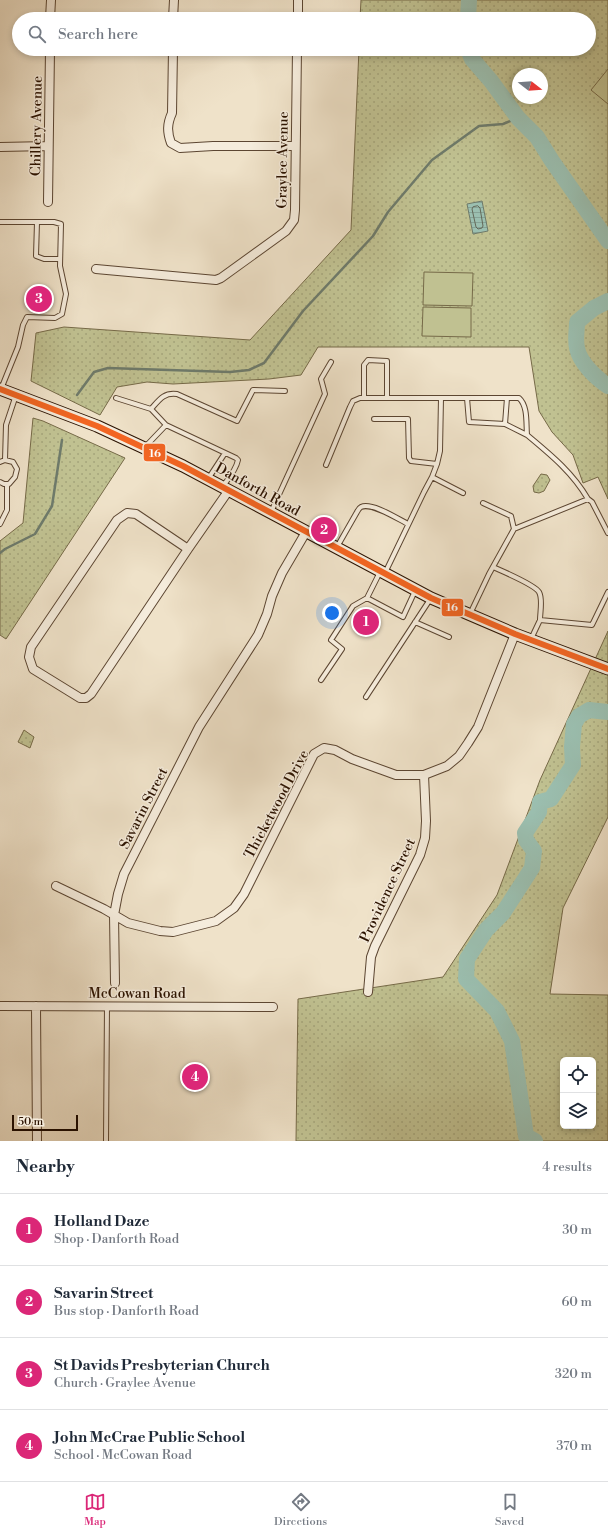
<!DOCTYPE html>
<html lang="en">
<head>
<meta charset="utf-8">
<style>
	body { margin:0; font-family:"Libre Bodoni",serif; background:#f2f2f3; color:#1f2937 }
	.controls { position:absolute; right:12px; bottom:12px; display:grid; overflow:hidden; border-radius:6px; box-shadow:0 2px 6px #0003 }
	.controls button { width:36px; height:36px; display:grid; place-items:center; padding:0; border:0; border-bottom:1px solid #e0e1e3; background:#fff; color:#1f2937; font:20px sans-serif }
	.compass { position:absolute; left:512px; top:68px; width:36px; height:36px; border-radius:50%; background:#fff; box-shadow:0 2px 6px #0003; rotate:107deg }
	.scale { position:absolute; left:12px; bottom:10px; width:66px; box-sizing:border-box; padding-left:4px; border:2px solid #2b1200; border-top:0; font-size:11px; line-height:14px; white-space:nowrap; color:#2b1200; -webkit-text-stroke:3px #f5ecdc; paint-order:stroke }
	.you { position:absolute; left:332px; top:613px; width:14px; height:14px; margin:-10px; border:3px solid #fff; border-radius:50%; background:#1a73e8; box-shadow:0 0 0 6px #1a73e833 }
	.badge { display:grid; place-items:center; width:26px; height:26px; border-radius:50%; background:#db2777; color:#fff; font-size:13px; font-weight:700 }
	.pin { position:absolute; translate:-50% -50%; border:2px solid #fff; box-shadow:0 1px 4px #0006 }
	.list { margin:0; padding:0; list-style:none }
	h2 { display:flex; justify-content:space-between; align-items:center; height:52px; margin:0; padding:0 16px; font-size:17px }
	h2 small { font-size:13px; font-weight:400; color:#747a83 }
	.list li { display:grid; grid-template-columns:26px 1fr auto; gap:12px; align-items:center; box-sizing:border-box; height:72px; padding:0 16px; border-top:1px solid #e0e1e3 }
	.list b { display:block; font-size:15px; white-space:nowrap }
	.list p { margin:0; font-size:13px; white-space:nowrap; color:#747a83 }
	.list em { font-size:13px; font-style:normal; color:#747a83 }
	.icon { flex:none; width:22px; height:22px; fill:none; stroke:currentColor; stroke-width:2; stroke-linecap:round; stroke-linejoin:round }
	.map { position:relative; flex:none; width:608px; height:1141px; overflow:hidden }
	.search { position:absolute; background:#fff; box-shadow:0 2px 6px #0003; left:12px; right:12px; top:12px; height:44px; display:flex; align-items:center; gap:10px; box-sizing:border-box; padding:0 14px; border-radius:22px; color:#747a83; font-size:15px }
	.sheet { height:340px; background:#fff }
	nav { display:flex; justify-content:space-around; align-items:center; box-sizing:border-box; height:56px; border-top:1px solid #e0e1e3; background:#fff; font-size:11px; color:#747a83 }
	nav a { display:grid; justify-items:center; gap:2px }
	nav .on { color:#db2777 }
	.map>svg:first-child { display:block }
	.park { fill:url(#park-dots); stroke:#766a48; fill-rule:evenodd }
	.garden { fill:#c0c191; stroke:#766a48 }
	.water { fill:url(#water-rules); stroke:#6e7a6a }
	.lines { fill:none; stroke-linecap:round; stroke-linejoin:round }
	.shore { stroke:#636858; stroke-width:1 }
	.stream { stroke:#6e7a6a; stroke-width:2.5 }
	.river { stroke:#9bbfb0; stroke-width:16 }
	.service-casing { stroke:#5c4632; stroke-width:6 }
	.minor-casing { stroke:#5c4632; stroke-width:10 }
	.secondary-casing { stroke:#2b1200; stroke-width:13 }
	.service { stroke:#f5ecdc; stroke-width:4 }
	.minor { stroke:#f5ecdc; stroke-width:8 }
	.secondary { stroke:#f5ecdc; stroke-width:11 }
	.bus-1-casing { stroke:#f5ecdc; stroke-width:9 }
	.bus-1 { stroke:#f26522; stroke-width:6 }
	.labels { text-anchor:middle; stroke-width:3; stroke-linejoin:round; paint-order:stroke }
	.street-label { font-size:14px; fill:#2b1200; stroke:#f5ecdc }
	.line-badge { stroke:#f5ecdc; stroke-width:1.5 }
	.badge-label { font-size:11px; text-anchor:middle; font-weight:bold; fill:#fff }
</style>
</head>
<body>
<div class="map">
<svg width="608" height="1141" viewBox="0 0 608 1141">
	<defs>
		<pattern id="park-dots" width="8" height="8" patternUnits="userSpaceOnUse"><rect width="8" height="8" fill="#c0c191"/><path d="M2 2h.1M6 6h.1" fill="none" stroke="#a5a57b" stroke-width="1.8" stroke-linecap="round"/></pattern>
		<pattern id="water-rules" width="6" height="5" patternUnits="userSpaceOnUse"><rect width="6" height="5" fill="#9bbfb0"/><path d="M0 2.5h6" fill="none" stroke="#86a396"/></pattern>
	</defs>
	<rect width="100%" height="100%" fill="#efe2c9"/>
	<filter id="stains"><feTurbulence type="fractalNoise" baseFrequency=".005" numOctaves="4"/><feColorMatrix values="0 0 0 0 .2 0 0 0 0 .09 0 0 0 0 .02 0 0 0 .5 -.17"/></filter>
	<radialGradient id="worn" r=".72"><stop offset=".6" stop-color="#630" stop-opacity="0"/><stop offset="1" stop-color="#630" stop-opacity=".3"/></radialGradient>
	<path class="park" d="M361,0H608V499L598,477L583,483L573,455L552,432L539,411L529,347H318L301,375L269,379L173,384L147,382L117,387L100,415L31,381L36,333L64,327L250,340L351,230L359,49H589V19H360ZM518,74H542V98H518Z
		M33,418L43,421L125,458L6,639L0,635V541L23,523Z
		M541,474L547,475L550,480L544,491L539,493L534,492L533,486Z
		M608,631V817L563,908L550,994L608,995V1141H296L298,999L443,977L497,895L540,780ZM563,1060H593V1126H563Z
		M24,730L34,737L30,748L18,742Z"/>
	<path class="garden" d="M608,69V104L591,90Z
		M424,272L473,273L472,306L423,305Z
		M423,307L471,308V337L422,336Z"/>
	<path class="water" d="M482,201L488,231L473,234L467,204Z"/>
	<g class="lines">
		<path class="shore" d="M478,206L480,208L483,226L482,228L478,229L476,227L472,209L473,207Z"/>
		<path class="stream" d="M77,395L94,372L108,368L230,372L249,370L264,363L303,311L373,236L388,212L432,160L479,126L503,124L518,118
			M0,553L5,549L35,534L52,506L62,440"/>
		<path class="river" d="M468,19L469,0
			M468,49L472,59L491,81L518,118L537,137L552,161L608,241
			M608,301L594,308L577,322C577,330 575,340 577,348C580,363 596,378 608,386
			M535,1141L526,1136L512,1041L497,1011L466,979L467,959L486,930L503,913L532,868L534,851L526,840L525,833L539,812L540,802L551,799L573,765L572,747L574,724L579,716L589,710L608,712"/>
		<g class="service-casing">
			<path id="service" d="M0,222H54L61,224L60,266L66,294L62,314L55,318L27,317L23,325L18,347L1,389
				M37,222L36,256L44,259H60
				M116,398L151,409L166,425
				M364,398V365L368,360L387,361V398
				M467,398L469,422L505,424
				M507,398L505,424L527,435
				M151,409C159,400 164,392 177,394L237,421L253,390L285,391
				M374,419H408L409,458L411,461L437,464
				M145,447L166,425L236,458L238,460C236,470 229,478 223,486
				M5,460L6,425L16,395
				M0,462L5,460L13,462L17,469L15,477L9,484H4L0,482
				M326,465L350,407L353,401L360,398H441
				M432,477L463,493
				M208,479L225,453
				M483,503L511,516L514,529
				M271,512L325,394L321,379L331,362
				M0,524L7,510V484
				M337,547L357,512C358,510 359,508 361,507C372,502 398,519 408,524
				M493,567C502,571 535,585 539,592C543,599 540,612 540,620
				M380,572L367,598L403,617L415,591
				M385,573L424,492L432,477L437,464L440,451L441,398H519C528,406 526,423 527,435C551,455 572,472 588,499
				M470,614L489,574L514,529L588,499L592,502L608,533
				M415,622L449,637
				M531,639L540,620L592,625L608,592
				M321,680L342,649L331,640L353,606L367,598
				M366,697L431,598
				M106,1141L107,1005"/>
		</g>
		<g class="minor-casing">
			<path id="minor" d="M50,19L51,0
				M173,19L174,0
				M298,19V0
				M173,49L172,113C167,124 167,132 171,143L180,148L213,146H295
				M0,147L48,146
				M48,202L50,49
				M96,269L216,280L221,278L286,231L294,220L295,210L297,49
				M188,549L136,514L127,513L117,520L31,647L29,657L33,669L80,698H86L91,694L188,549L229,490
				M56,886L104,909L128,923L160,931L173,932L216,921L234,908L244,894L314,754L324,748L335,750L352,759L396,775H424L447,766L459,756L468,743L478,727L515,634
				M115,983L114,915L118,894L124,874L199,727L258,635L267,614L272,596L282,573L306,532
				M368,992L371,957L375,946L420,855L425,838L426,821L424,775
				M0,1006L273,1007
				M36,1006L37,1141"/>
		</g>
		<g class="secondary-casing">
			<path id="secondary" d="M0,389L97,426L183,466L431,598L515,634L608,669"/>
		</g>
		<use href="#service" class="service"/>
		<use href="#minor" class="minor"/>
		<use href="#secondary" class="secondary"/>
		<g class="bus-1-casing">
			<path id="bus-1" d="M0,389L97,426L183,466L431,598L515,634L608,669"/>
		</g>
		<use href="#bus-1" class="bus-1"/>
	</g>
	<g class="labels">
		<g class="street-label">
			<text transform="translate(36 126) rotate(-89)" y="5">Chillery Avenue</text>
			<text transform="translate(282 160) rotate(-89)" y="5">Graylee Avenue</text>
			<text transform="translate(258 489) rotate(29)" y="5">Danforth Road</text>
			<text transform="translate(276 804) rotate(-62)" y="5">Thicketwood Drive</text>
			<text transform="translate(143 808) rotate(-63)" y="5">Savarin Street</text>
			<text transform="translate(387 890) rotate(-65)" y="5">Providence Street</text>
			<text x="137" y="998">McCowan Road</text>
		</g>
	</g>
	<g class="line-badge">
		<rect x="143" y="443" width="23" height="19" rx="4" fill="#f26522"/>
		<rect x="441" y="598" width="23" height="19" rx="4" fill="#f26522"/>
	</g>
	<g class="badge-label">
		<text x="155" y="457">16</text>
		<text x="452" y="611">16</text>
	</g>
	<rect width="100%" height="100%" filter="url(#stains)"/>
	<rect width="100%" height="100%" fill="url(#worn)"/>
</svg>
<div class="controls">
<button><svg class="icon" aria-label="locate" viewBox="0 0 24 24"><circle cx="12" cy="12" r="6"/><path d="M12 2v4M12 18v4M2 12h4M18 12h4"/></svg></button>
<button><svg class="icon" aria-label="layers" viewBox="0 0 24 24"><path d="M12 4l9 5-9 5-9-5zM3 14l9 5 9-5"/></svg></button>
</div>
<svg class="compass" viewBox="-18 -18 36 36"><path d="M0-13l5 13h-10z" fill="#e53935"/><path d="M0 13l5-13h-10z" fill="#747a83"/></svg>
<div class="scale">50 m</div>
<div class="you"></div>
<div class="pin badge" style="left:366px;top:622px">1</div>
<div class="pin badge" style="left:324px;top:530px">2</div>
<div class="pin badge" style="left:39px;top:299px">3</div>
<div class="pin badge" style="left:195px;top:1077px">4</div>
<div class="search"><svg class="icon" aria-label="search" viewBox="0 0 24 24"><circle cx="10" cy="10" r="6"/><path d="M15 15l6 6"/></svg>Search here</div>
</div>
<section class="sheet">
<h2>Nearby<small>4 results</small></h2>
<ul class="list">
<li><span class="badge">1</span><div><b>Holland Daze</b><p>Shop · Danforth Road</p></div><em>30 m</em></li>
<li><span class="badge">2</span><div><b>Savarin Street</b><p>Bus stop · Danforth Road</p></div><em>60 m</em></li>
<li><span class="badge">3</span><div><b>St Davids Presbyterian Church</b><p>Church · Graylee Avenue</p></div><em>320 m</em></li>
<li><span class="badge">4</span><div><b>John McCrae Public School</b><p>School · McCowan Road</p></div><em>370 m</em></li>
</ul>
</section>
<nav>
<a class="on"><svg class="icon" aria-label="map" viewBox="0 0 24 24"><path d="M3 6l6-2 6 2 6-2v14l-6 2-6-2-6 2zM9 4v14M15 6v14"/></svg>Map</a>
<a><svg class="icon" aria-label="directions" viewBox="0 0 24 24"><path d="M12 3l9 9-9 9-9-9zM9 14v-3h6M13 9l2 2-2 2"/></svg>Directions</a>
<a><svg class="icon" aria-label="saved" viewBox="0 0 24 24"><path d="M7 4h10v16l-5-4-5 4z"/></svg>Saved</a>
</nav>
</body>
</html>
